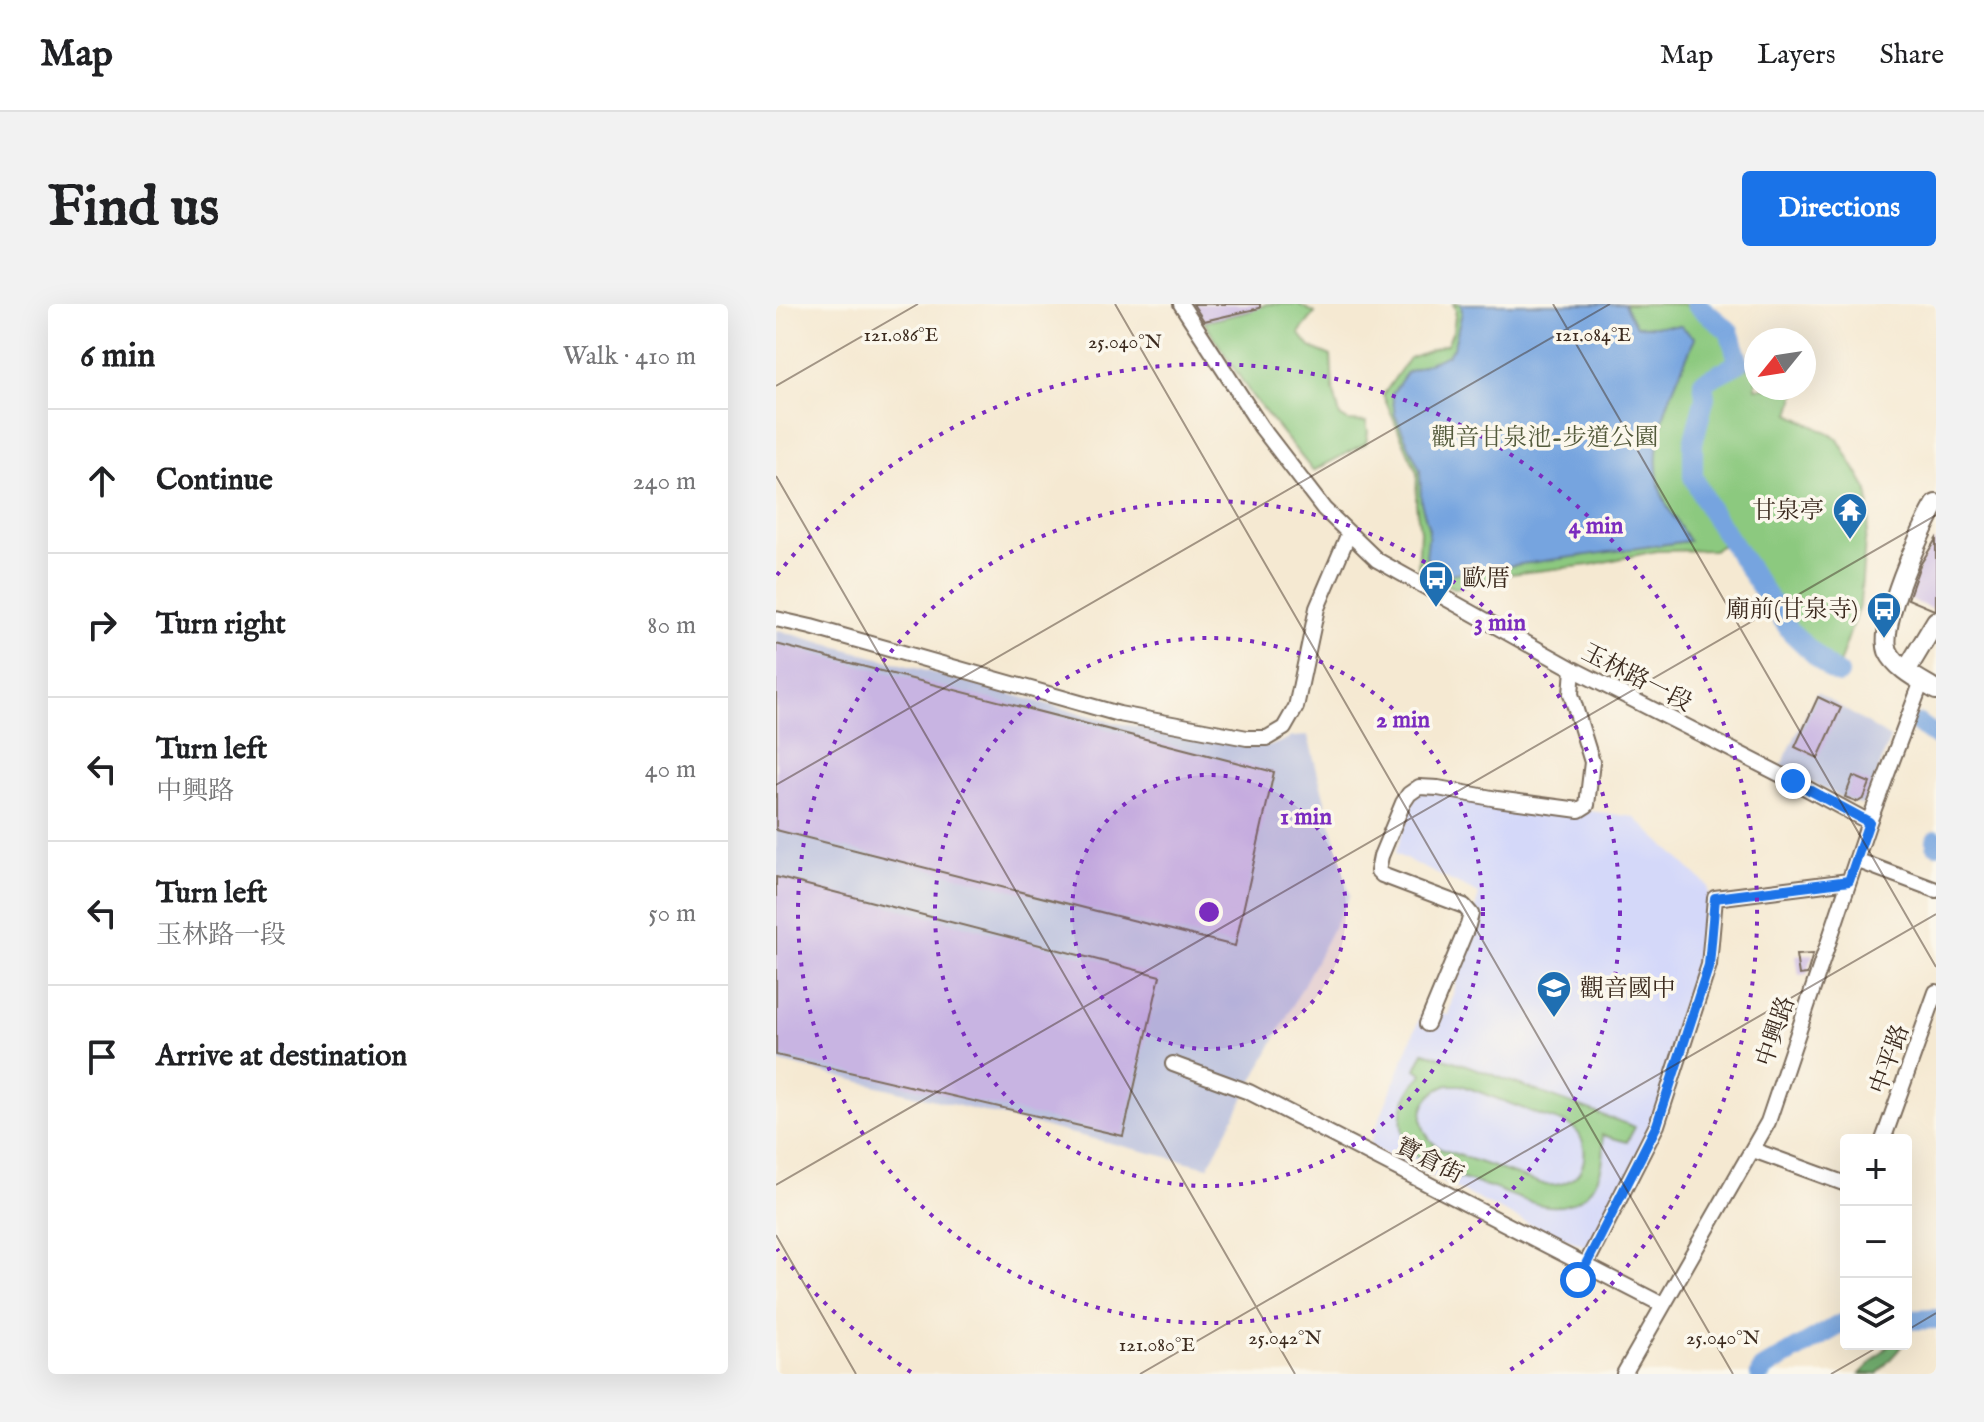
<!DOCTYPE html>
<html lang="en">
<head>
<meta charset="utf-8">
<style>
	body { margin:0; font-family:"IM FELL English","Noto Serif TC",serif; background:#f2f2f2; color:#202124 }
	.controls { position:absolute; right:24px; bottom:24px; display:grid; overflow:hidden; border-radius:8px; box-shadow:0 8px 32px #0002 }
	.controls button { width:72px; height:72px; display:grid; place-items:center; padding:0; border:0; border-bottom:2px solid #e0e0e0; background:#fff; color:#202124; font:40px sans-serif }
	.compass { position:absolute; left:968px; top:24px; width:72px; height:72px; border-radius:50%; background:#fff; box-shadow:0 8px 32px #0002; rotate:240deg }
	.stop { position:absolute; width:24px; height:24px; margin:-18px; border:6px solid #1a73e8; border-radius:50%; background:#fff }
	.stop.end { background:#1a73e8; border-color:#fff; box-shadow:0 2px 8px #0008 }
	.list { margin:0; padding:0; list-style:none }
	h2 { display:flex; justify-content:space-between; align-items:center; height:104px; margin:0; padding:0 32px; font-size:34px }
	h2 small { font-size:26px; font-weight:400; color:#757577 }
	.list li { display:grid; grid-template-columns:52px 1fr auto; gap:24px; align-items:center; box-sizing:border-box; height:144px; padding:0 32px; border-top:2px solid #e0e0e0 }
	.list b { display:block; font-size:30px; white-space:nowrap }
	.list p { margin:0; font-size:26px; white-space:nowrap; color:#757577 }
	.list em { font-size:26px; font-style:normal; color:#757577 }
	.icon { flex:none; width:44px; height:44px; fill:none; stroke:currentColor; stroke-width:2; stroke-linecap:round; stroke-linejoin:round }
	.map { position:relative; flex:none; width:1160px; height:1070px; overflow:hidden; border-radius:8px }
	header { display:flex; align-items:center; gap:48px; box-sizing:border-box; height:112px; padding:0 40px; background:#fff; border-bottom:2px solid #e0e0e0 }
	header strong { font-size:38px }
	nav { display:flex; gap:44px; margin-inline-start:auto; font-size:28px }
	.intro { display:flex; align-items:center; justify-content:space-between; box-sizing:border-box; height:192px; padding:0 48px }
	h1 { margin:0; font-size:56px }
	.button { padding:20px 36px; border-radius:8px; background:#1a73e8; color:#fff; font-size:28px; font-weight:700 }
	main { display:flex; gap:48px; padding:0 48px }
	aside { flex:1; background:#fff; border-radius:8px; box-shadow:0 8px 32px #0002 }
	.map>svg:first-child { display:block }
	.built { fill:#d4d8f9 }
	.industrial { fill:#bdc3de }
	.green { fill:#8cc97f; stroke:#647a4e; stroke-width:2; fill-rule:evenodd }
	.forest { fill:#71ad6e; stroke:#566c46; stroke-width:2 }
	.water { fill:#76a4df; stroke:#58677e; stroke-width:2 }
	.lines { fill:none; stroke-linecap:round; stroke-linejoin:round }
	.river { stroke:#76a4df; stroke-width:20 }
	.building { fill:#c8b4e2 }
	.minor-casing { stroke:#7c6d5d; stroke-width:18 }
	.major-casing { stroke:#7c6d5d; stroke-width:22 }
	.minor { stroke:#fff; stroke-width:14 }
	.major { stroke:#fff; stroke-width:18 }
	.route { stroke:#1a73e8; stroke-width:10 }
	.ticks { fill:none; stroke:#3b2a1e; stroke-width:2; stroke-opacity:0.45 }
	.ring { fill:none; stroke:#7b2cbf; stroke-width:4; stroke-dasharray:4 8 }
	.labels { text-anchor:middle; stroke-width:7; stroke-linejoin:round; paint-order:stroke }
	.park-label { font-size:24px; fill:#535a3b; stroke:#fbf7ec }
	.poi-label { font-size:24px; fill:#3b2a1e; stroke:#fbf7ec; text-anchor:end }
	.street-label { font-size:24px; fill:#3b2a1e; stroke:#fbf7ec }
	.ticks-label { font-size:20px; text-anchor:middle; fill:#3b2a1e; stroke:#fbf7ec; stroke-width:7; stroke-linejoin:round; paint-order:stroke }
	.centre { fill:#7b2cbf; stroke:#fbf7ec; stroke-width:4 }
	.ring-label { font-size:24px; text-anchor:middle; font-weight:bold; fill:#7b2cbf; stroke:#fbf7ec; stroke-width:7; stroke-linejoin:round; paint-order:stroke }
</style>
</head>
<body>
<header>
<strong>Map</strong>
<nav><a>Map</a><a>Layers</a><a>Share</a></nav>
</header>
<div class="intro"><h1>Find us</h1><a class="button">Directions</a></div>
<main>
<aside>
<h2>6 min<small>Walk · 410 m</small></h2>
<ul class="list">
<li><svg class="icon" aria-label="ahead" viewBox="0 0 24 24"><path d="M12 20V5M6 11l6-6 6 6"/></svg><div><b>Continue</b></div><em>240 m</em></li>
<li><svg class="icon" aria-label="right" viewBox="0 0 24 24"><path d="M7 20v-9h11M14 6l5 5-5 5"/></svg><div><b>Turn right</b></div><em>80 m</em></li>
<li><svg class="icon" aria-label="left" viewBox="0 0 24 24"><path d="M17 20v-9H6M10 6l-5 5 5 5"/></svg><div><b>Turn left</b><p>中興路</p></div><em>40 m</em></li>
<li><svg class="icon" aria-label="left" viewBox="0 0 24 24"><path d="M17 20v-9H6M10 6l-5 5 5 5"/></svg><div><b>Turn left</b><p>玉林路一段</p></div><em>50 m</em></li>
<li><svg class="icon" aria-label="arrive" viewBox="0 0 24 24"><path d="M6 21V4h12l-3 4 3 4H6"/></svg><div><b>Arrive at destination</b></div></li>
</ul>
</aside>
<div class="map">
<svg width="1160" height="1070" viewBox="0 0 1160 1070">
	<rect width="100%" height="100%" fill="#fbf7ec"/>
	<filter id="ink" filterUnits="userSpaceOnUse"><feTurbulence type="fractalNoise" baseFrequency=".0125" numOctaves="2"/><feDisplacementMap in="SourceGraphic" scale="16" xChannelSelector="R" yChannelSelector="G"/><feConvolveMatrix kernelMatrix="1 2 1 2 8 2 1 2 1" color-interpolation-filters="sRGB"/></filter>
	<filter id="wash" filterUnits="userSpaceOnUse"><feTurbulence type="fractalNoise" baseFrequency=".006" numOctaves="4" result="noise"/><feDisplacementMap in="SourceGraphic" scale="32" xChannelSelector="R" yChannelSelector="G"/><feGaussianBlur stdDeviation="1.8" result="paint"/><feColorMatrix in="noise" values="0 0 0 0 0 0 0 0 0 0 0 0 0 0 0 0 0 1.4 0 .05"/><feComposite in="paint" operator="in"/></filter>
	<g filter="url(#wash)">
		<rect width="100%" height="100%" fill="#f5e9d2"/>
		<path class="built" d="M642,484L858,513L932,582L933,613L912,717L887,819L823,948L751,919L593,842L646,708L672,711L703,590L619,550Z"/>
		<path class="industrial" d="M0,326L341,419L476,442H495L516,433L532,432L574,592L432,863L0,757Z
			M1041,388L1114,434L1091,497L1085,501L1068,495L1005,462Z"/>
		<path class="green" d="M491,0H522L539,9L523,29L534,43L555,52L557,84L564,112L572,117L590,118L592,128L590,139L537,167L476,92L428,18L471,8Z
			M677,0H908L941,22L956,25L968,59L966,60L980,68V84H1011L1020,89L1014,110L1061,134L1092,187L1093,216L1089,238L1084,299L1060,369L1015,328L954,237L937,246L880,247L814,261L734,270L698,278L679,285L642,267L644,227L640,200L641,169L607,91L633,54L671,40L677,27L680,5Z
			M648,748L690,761L859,823L851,838L826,831C834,870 810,910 766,901C749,898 731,889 714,883C694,877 673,872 655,863C616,843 618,797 647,770L640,765ZM672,781H685C711,791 736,800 761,810C772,814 787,817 796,823C810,833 812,854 803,868C795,878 783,882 770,881L665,845C637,827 640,792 672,781Z"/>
		<path class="forest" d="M1114,1040H1128L1101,1070H1084Z"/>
		<path class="water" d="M685,0H848L860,22H905L919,34C898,84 864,146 890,200C897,213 906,225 913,237L667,271L656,263L650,253L653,226L645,198L644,166L619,111L616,90L631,68L672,51L678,42L686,8Z"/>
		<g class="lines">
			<path class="river" d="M920,0L953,27L963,59L927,78L929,93L917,139V173L935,208L1015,328L1054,365L1063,370
				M1143,420L1160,432
				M1160,536V540
				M1130,1016L1160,1015
				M984,1070L987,1065L1065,1020H1070"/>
		</g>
		<g id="blocks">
			<path class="building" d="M417,0H484V4L428,17Z
				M1160,235V305L1158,306L1132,295L1144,261Z
				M0,340L498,468L459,642L0,526Z
				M1042,393L1065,404L1042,454L1019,443Z
				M1077,472L1094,479L1088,494L1082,498L1069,493Z
				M0,573L384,672L347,832L0,751Z
				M1037,650L1031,670L1023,671L1020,651Z"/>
		</g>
	</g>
	<g filter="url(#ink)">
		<use href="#blocks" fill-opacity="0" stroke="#7c6d5d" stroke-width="2"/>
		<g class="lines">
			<g class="minor-casing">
				<path id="minor" d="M405,0L485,123L548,205L601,256L797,365L1017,477L1093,518
					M0,315L35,323L343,410L471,434H491L508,424L520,403L541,304L573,229
					M1080,556L1160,586
					M651,720L692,621L695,610L688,602L606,571L602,567L605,552L627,499L633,490L643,483L662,484L721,495L803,506L811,501L816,458L795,390L797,365
					M397,760L473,788L887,1001
					M1107,836L1160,688
					M977,846L1070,880
					M802,976L881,821L933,661L939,594L1073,577
					M848,1070L992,818L1093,518L1146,377"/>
			</g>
			<g class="major-casing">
				<path id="major" d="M1160,200C1145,225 1102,321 1112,347C1120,365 1144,376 1160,386
					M1130,367L1160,317"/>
			</g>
			<use href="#minor" class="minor"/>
			<use href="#major" class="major"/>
		</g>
	</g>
	<g class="lines" filter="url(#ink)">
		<path class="route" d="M802,976L881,821L933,661L939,594L1073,577L1093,518L1017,477"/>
	</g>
	<path class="ticks" d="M339,0L957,1070M777,0L1160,663M0,82L142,0M0,172L519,1070M0,481L834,0M0,881L1160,211M0,931L80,1070M1130,1027L1160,1009M364,1070L1160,610M1055,1070L1107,1040"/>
	<circle cx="433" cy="608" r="137" fill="#7b2cbf" fill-opacity=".12"/>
	<g class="ring">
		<circle cx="433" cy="608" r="137"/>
		<circle cx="433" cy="608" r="274"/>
		<circle cx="433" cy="608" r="411"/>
		<path d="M135 1068A548 548 0 0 1 1 945M1 271A548 548 0 1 1 731 1068"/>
	</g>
	<defs>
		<g id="temple-pin" transform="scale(1.8)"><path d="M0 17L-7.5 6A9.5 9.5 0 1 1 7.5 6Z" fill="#1f6fb2" stroke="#fbf7ec"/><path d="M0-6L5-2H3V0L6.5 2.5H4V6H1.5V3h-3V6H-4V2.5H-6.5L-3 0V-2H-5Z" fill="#fff"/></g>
		<g id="bus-pin" transform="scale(1.8)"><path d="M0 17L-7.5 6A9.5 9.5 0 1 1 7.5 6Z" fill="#1f6fb2" stroke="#fbf7ec"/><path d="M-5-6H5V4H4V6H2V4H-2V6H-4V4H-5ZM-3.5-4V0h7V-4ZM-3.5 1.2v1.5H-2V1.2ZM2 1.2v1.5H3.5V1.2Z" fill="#fff"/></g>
		<g id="school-pin" transform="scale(1.8)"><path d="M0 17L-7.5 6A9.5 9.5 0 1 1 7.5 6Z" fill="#1f6fb2" stroke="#fbf7ec"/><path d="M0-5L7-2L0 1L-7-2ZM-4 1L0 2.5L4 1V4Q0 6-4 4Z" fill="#fff"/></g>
	</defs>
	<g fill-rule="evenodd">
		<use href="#temple-pin" x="1074" y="206"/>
		<use href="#bus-pin" x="660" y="274"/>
		<use href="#bus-pin" x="1108" y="305"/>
		<use href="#school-pin" x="778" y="684"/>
	</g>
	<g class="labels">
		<g class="park-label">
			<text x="769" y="141">觀音甘泉池-步道公園</text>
		</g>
		<g class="poi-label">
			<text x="1048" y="214">甘泉亭</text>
			<text x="686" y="282" text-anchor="start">歐厝</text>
			<text x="1082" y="313">廟前(甘泉寺)</text>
			<text x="804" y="692" text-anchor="start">觀音國中</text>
		</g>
		<g class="street-label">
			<text transform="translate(861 373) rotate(27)" y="8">玉林路一段</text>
			<text transform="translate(999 727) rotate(-71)" y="8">中興路</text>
			<text transform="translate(1113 755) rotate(-70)" y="8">中平路</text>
			<text transform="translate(654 856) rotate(27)" y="8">寶倉街</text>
		</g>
	</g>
	<g class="ticks-label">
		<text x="817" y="37">121.084°E</text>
		<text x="125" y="37">121.086°E</text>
		<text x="349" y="44">25.040°N</text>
		<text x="509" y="1040">25.042°N</text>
		<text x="947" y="1040">25.040°N</text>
		<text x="381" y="1047">121.080°E</text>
	</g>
	<circle cx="433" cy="608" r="12" class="centre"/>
	<g class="ring-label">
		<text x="820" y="229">4 min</text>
		<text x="724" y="326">3 min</text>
		<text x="627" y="423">2 min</text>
		<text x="530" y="520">1 min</text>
	</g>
</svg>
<div class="controls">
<button>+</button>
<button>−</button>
<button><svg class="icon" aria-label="layers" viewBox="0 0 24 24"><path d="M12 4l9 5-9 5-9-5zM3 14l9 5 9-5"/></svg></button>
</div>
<svg class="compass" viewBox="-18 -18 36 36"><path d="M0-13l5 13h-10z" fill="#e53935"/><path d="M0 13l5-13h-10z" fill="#757577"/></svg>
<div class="stop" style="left:802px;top:976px"></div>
<div class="stop end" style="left:1017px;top:477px"></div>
</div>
</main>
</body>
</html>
